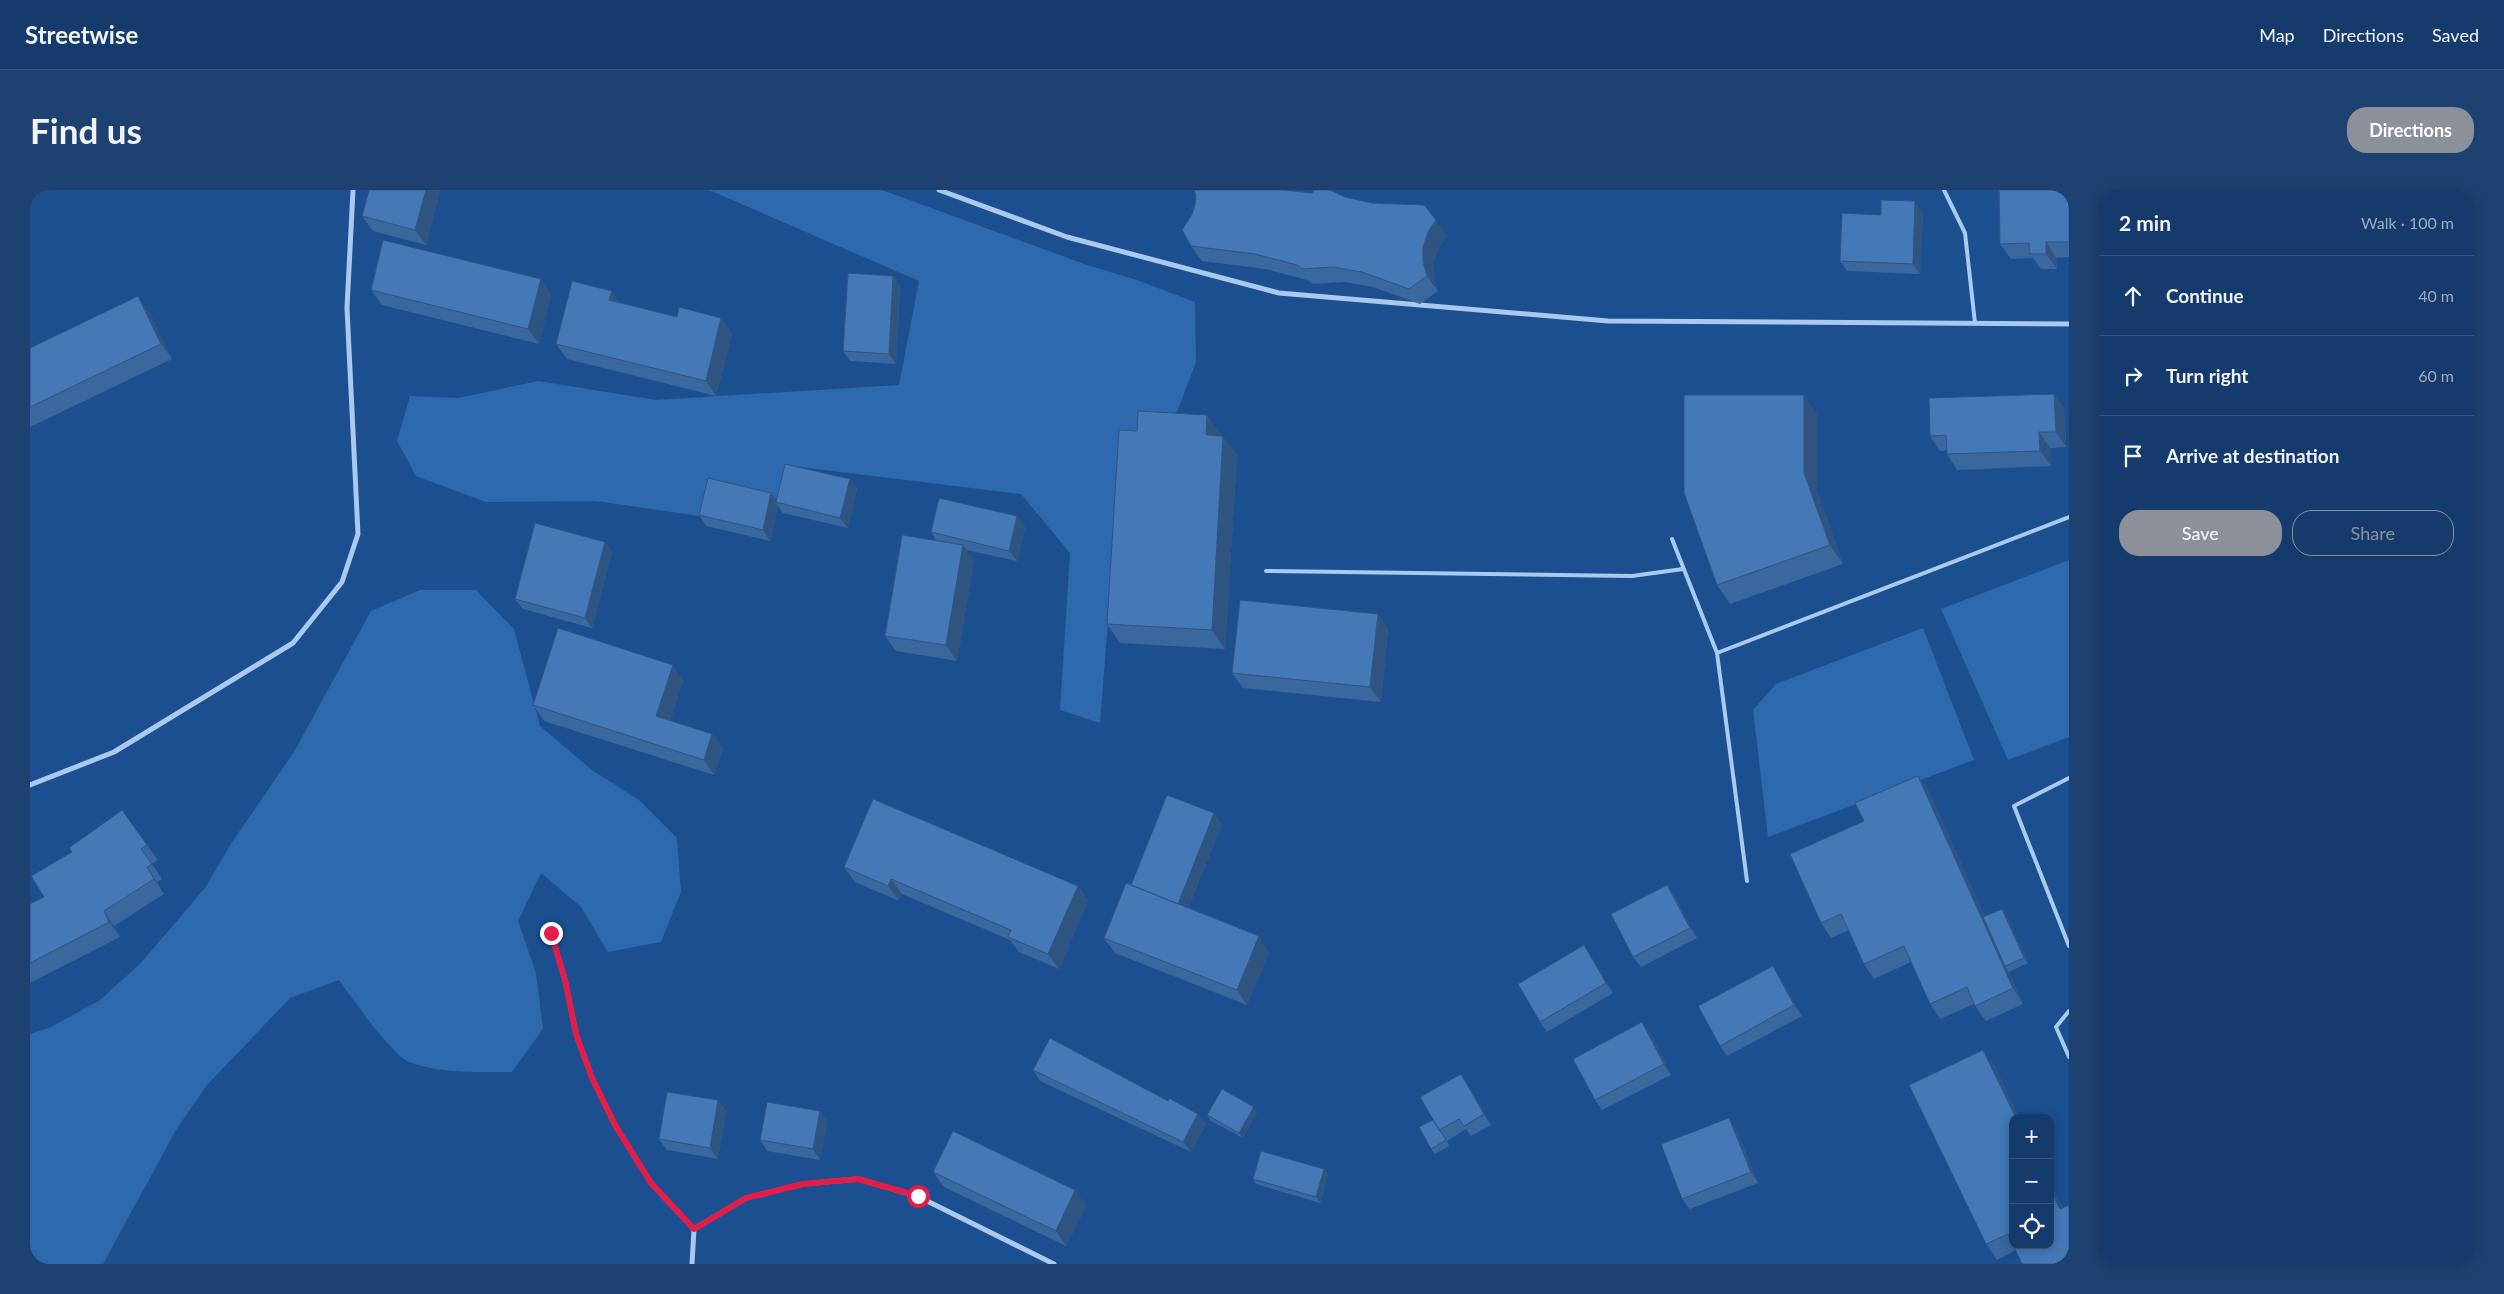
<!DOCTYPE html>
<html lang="en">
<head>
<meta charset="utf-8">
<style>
	body { margin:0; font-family:Lato,sans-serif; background:#1d4271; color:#f1f3f6 }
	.controls { position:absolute; right:15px; bottom:15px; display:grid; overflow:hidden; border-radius:10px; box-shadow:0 2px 12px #0003 }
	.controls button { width:45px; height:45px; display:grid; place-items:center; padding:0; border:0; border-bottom:1px solid #33557e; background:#143b6b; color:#f1f3f6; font:25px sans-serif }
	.stop { position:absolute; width:15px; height:15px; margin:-11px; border:4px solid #e11d48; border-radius:50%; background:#fff }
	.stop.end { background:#e11d48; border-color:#fff; box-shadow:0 1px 5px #0008 }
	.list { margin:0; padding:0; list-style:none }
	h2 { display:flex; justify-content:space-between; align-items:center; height:65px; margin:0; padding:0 20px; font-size:21px }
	h2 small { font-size:16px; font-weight:400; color:#9dadc1 }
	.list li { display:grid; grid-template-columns:32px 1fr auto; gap:15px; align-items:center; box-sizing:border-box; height:80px; padding:0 20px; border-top:1px solid #33557e }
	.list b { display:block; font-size:19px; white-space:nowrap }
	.list em { font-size:16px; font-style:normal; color:#9dadc1 }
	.actions { display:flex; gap:10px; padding:15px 20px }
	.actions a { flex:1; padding:11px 0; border:1px solid #8c9099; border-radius:20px; text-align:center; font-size:18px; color:#8c9099 }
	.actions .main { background:#8c9099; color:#fff }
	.icon { flex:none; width:28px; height:28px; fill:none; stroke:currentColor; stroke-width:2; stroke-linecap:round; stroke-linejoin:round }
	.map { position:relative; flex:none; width:2039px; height:1074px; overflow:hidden; border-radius:20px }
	header { display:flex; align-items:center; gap:30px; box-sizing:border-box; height:70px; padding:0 25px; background:#143b6b; border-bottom:1px solid #33557e }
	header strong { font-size:24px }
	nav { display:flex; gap:28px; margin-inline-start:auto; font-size:18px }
	.intro { display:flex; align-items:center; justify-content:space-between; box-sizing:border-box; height:120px; padding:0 30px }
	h1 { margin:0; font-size:35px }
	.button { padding:12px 22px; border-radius:20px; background:#8c9099; color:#fff; font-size:18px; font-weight:700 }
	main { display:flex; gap:30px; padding:0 30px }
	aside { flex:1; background:#143b6b; border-radius:20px; box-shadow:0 2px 12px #0003 }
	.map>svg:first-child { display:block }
	.green { fill:#2e69ad }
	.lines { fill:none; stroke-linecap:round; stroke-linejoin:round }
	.service { stroke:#a9c9ee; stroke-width:4 }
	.minor { stroke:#a9c9ee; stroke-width:5 }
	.wall { fill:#3a679d }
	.shaded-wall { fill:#305480 }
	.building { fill:#4478b7; stroke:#305480 }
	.route { stroke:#e11d48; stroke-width:6 }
</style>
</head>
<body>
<header>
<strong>Streetwise</strong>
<nav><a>Map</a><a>Directions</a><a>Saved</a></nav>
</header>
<div class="intro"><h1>Find us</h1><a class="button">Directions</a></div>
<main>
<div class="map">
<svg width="2039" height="1074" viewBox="0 0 2039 1074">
	<rect width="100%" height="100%" fill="#1b4f8f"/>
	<path class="green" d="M679,0H852L1060,76L1107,90L1165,112L1166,172L1147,222L1121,230L1087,318L1070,533L1030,520L1040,363L991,304L762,276L750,310L686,295L676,327L566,311L456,312L386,286L367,251L380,206L428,208L508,191L626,210L869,195L889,91Z
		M2039,370V547L1978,570L1911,419Z
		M390,400H446L484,439L510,536L562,580L609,610L647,648L651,702L631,752L578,762L551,717L511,683L488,731L506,783L513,839L482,882C448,882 412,884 379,872C363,866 321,807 309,790L260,808L177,895L146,940L73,1074H0V844L21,837L70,810L110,774L175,698L202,652L264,562L341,421Z
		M1893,438L1944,570L1738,647L1723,520L1746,494Z"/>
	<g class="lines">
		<path class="service" d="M1914,0L1935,43L1945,133
			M1642,349L1687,463L1717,691
			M1236,381L1602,386L1653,379
			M1687,463L2039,327
			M2039,588L1984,616L2039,756
			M2039,821L2026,837L2039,867"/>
		<path class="minor" d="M909,0L1037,47L1249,103L1578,131L2039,134
			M0,595L84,562L263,453L312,392L328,344L317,118L323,0
			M521,743L535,790L546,844L562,888L585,935L621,993L664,1039L662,1074
			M664,1039L716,1008L773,994L828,989L887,1006L1024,1074"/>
	</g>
	<path class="wall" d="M410,0L396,55L343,41L332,26Z
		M2039,0V67L2026,68L2027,79H2011L2003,68L1981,69L1970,54Z
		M1166,5L1315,7L1417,46L1409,57L1403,72L1404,87L1408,101L1390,114L1343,97L1314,92L1283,94L1277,90L1235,79L1172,71L1161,56L1162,24L1165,15Z
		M1893,22L1890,84L1817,81L1810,71L1851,25Z
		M863,86L870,96L866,174L820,171L813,161Z
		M341,100L521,104L509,154L352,115Z
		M590,113L702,143L686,206L537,169L526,154Z
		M119,122L142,169L0,237V158Z
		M2035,219L2036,257L2020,258L2021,276L1927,280L1917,264L1916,261H1910L1900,246Z
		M1787,224V302L1813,374L1700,414L1687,395Z
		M1107,241L1191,244V246L1207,265L1195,459L1090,453L1077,434Z
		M820,289L827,299L818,338L753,323L748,316L740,351L676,336L669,325L741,303L746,310Z
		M987,326L995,337L987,371L936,360L944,370L927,471L866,461L855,446L906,350L901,342Z
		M575,352L582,362L562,438L493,419L485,409Z
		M1348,424L1358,439L1351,512L1213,498L1202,483Z
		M653,490L640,531L682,544L693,559L684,585L514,531L503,515Z
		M1899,601L1955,727L1976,724L1998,773L1979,782L1993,814L1956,831L1944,814L1910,829L1900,814L1881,772L1844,789L1834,774L1819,740L1801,748L1791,733Z
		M92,620L128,670L122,674L132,689L127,692L134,704L84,736L90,747L0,793V714L14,707L42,662Z
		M1192,634L1158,718L1239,762L1217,815L1085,763L1074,748L1101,695Z
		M814,677L1048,696L1058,711L1029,779L989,762L980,750L872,704L869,711L825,692Z
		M1637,695L1644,705L1667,748L1611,777L1603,767Z
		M1554,755L1561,766L1583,803L1517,842L1510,832Z
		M1750,787L1772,826L1697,866L1690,856Z
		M1620,843L1641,885L1572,920L1565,910Z
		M1953,860L1964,875L1989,928H1983V1055H2020V992L2033,1018L2039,1015V1074H1992L1986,1060L1967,1070L1956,1054L1879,895Z
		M1003,880L1138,911L1168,924L1176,934L1161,962L1010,891Z
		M1438,895L1461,935L1441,946L1436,939L1417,951L1419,956L1405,964L1401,959L1403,930Z
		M688,910L696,921L688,969L637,960L629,949Z
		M790,921L797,932L790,970L737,961L730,950Z
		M1227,922L1213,948L1181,931L1177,925Z
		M1706,939L1728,993L1660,1019L1652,1009Z
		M1294,979L1298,984L1290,1013L1226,994L1223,989Z
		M903,982L1056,1016L1036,1056L914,997Z"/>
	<path class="shaded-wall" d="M396,0H410L396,55L385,40Z
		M1885,11L1893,22L1890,84L1883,74Z
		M1406,30L1417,46L1409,57L1403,72L1404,87L1408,101L1397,86L1393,71V57L1398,42Z
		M2016,52L2026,68L2027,79L2016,64Z
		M863,86L870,96L866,174L859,164Z
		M511,89L521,104L509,154L498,139Z
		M582,101L592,116L579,110Z
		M108,106L119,122L142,169L131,154Z
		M691,128L702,143L686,206L676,191Z
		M2024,204L2035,219L2036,257L2026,242Z
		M1774,205L1787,224V302L1813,374L1800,355L1774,283Z
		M1177,225L1191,244L1189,264L1176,245Z
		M2009,242L2020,258L2021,276L2010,261Z
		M1193,246L1207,265L1195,459L1182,440Z
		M820,289L827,299L818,338L810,328Z
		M741,303L748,313L746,312L748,316L740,351L733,340Z
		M987,326L995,337L987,371L979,361Z
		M575,352L582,362L562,438L555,428Z
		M933,355L944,370L927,471L916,455Z
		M1348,424L1358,439L1351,512L1340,497Z
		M643,475L653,490L637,542L626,526Z
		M682,544L693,559L684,585L674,570Z
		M1888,586L1899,601L1977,776H1975L1979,782L1993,814L1983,798Z
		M1184,623L1192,634L1154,727L1147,717Z
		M117,677L127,692L134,704L124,689Z
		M861,689L872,704L869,711L858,696Z
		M1637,695L1644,705L1667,748L1660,738Z
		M1048,696L1058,711L1029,779L1018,764Z
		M1972,719L1976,724L1998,773L1994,768Z
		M74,721L84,736L90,747L79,732Z
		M1229,746L1239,762L1217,815L1207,800Z
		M1554,755L1561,766L1583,803L1576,793Z
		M1743,776L1750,787L1772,826L1764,815Z
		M1612,832L1620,843L1641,885L1634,874Z
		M1953,860L1964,875L1989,928H1986Z
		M1431,884L1438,895L1461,935L1454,924Z
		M688,910L696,921L688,969L680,958Z
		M1224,917L1227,922L1213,948L1209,943Z
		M790,921L797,932L790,970L783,959Z
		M1168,924L1176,934L1161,962L1153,952Z
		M1699,928L1706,939L1728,993L1721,982Z
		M1294,979L1298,984L1290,1013L1286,1007Z
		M2020,992L2039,1031L2030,1019L2020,999Z
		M1045,1000L1056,1016L1036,1056L1026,1041Z"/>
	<path class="building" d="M339,0H396L385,40L332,26Z
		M1164,0H1254L1282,3L1284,0H1300L1315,7L1342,13L1394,15L1406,30L1398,42L1393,57V71L1397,86L1379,99L1332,82L1303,77L1272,79L1267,75L1225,64L1161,56L1152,40L1162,24L1165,15L1166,5Z
		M1969,0H2039V52H2016V64H2000L1999,53L1970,54Z
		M1851,10L1885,11L1883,74L1810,71L1812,23L1851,25Z
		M353,50L511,89L498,139L341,100Z
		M818,83L863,86L859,164L813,161Z
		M542,91L582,101L579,110L647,127L649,117L691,128L676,191L526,154Z
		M108,106L131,154L0,217V158Z
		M2024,204L2026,242H2009L2010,261L1917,264L1916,245L1900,246L1899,208Z
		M1654,205H1774V283L1800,355L1687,395L1654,303Z
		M1108,221L1177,225L1176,245L1193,246L1182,440L1077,434L1089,240L1107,241Z
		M755,274L820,289L810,328L746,312Z
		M678,288L741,303L733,340L669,325Z
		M909,308L987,326L979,361L901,342Z
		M505,333L575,352L555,428L485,409Z
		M872,345L933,355L916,455L855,446Z
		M1210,410L1348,424L1340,497L1202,483Z
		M528,438L643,475L626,526L682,544L674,570L503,515Z
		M1888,586L1983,798L1945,816L1937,797L1900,814L1874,756L1834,774L1811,724L1791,733L1760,664L1834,631L1825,613Z
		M1137,605L1184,623L1148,714L1101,695Z
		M843,609L1048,696L1018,764L978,747L981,740L861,689L858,696L814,677Z
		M92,620L117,655L111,659L122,674L117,677L124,689L74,721L79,732L0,773V714L14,707L1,686L42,662L39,658Z
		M1096,693L1229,746L1207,800L1074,748Z
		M1637,695L1660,738L1603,767L1581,724Z
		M1972,719L1994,768L1975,776L1953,727Z
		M1554,755L1576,793L1510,832L1488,794Z
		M1743,776L1764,815L1690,856L1668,816Z
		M1612,832L1634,874L1565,910L1543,869Z
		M1020,848L1138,911L1139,908L1168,924L1153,952L1003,880Z
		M1953,860L1986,928H1983V1054L1978,1044L1956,1054L1879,895Z
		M1431,884L1454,924L1434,936L1429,929L1409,940L1390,907Z
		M1192,899L1224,917L1209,943L1177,925Z
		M637,902L688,910L680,958L629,949Z
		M737,912L790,921L783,959L730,950Z
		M1699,928L1721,982L1652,1009L1631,954Z
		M1403,930L1416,950L1401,959L1389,937Z
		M923,941L1045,1000L1026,1041L903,982Z
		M1231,961L1294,979L1286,1007L1223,989Z
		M2020,999L2030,1019L2039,1015V1074H1992L1983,1055H2020Z"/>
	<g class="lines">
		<path class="route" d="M521,743L535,790L546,844L562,888L585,935L621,993L664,1039L716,1008L773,994L828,989L888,1006"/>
	</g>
</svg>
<div class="controls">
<button>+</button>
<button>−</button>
<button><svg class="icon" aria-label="locate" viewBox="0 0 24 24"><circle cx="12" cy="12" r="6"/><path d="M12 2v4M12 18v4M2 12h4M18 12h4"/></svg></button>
</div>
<div class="stop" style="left:888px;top:1006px"></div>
<div class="stop end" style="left:521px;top:743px"></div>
</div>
<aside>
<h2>2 min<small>Walk · 100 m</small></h2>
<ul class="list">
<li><svg class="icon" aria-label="ahead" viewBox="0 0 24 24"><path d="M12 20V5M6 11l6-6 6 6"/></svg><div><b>Continue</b></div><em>40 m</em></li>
<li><svg class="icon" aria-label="right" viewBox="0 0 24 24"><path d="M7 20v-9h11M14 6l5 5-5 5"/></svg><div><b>Turn right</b></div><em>60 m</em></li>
<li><svg class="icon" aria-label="arrive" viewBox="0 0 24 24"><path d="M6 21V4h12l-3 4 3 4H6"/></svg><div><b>Arrive at destination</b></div></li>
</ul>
<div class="actions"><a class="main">Save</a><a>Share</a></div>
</aside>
</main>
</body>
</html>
